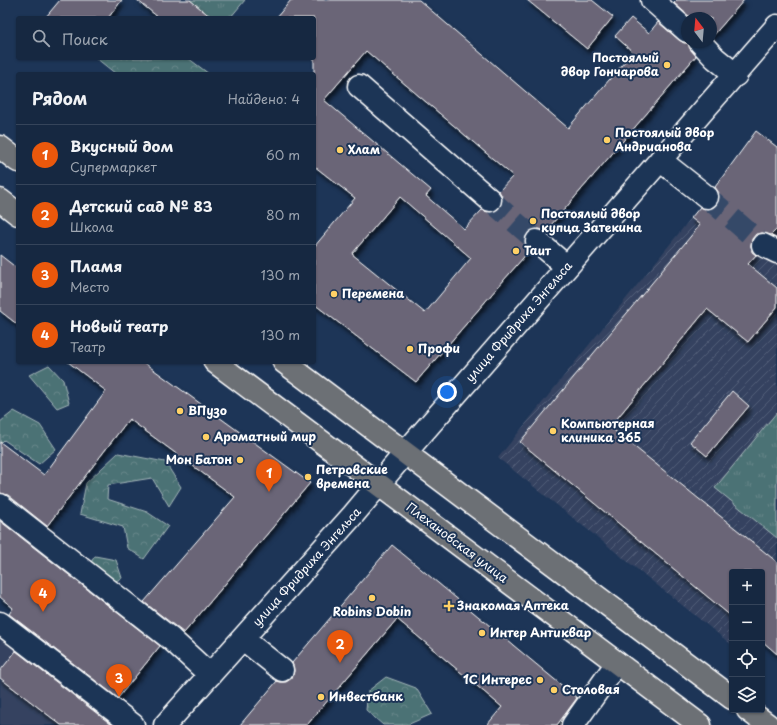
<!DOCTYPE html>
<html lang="ru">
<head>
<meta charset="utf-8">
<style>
	body { margin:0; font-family:"Playpen Sans",sans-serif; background:#1f3048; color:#f1f3f6 }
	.controls { position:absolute; right:12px; bottom:12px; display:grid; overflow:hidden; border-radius:4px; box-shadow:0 1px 3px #0004 }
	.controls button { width:36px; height:36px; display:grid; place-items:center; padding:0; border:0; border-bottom:1px solid #35445a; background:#162841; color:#f1f3f6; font:20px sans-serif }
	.compass { position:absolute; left:681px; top:12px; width:36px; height:36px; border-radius:50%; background:#162841; box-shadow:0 1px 3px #0004; rotate:344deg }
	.you { position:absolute; left:447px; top:392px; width:14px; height:14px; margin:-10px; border:3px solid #fff; border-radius:50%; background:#1a73e8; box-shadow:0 0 0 6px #1a73e833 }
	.badge { display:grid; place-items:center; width:26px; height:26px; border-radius:50%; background:#ea580c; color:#fff; font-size:13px; font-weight:700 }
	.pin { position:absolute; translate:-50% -33px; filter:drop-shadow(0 1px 2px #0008) }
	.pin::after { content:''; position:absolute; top:21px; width:14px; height:12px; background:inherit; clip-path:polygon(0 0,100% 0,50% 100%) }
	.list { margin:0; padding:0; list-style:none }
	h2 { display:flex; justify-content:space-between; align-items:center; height:52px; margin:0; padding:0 16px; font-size:17px }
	h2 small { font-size:13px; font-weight:400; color:#9ea6b1 }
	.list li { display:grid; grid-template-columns:26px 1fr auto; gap:12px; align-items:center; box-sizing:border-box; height:60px; padding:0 16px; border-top:1px solid #35445a }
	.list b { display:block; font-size:15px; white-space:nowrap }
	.list p { margin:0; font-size:13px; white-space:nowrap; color:#9ea6b1 }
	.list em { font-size:13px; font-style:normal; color:#9ea6b1 }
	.icon { flex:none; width:22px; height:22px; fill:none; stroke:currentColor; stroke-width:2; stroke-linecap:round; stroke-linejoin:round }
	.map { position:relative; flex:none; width:777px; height:725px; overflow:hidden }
	.search { position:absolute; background:#162841; box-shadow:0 1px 3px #0004; left:16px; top:16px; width:300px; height:44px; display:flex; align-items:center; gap:10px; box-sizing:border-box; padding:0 14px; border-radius:4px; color:#9ea6b1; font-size:15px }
	.panel { position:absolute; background:#162841; box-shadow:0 1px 3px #0004; left:16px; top:72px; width:300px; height:292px; border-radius:4px }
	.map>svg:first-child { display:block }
	.built { fill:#344361 }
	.industrial { fill:url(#industrial-furrows) }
	.forest { fill:url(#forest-crowns); stroke:#a6b8ba }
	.park { fill:url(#park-tufts); stroke:#a6b8ba }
	.building { fill:#6a6577; stroke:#fff; fill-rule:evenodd; filter:url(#shadow) }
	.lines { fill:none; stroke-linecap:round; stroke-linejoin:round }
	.minor-tunnel { stroke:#344968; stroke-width:22; stroke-dasharray:22 11; stroke-linecap:butt }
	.minor-casing { stroke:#fff; stroke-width:25 }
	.major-casing { stroke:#fff; stroke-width:25 }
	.minor { stroke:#1d3557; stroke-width:22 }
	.major { stroke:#6c6f75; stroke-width:22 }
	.poi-dot { fill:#ffd166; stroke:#1d3557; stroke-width:1.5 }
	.labels { text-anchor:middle; stroke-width:4; stroke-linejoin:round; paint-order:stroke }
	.poi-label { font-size:12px; font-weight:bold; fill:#fff; stroke:#1d3557; text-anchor:start }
	.street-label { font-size:12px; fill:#fff; stroke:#1d3557 }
</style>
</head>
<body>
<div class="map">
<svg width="777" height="725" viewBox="0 0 777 725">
	<defs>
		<pattern id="industrial-furrows" width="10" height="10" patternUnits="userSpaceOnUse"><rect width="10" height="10" fill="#344361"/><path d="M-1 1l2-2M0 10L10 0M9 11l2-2" fill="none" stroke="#525f79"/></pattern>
		<pattern id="forest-crowns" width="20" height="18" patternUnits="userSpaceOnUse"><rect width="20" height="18" fill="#4c7275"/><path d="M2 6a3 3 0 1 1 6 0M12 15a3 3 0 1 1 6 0" fill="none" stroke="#67878a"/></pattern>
		<pattern id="park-tufts" width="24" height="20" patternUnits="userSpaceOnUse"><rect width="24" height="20" fill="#4c7275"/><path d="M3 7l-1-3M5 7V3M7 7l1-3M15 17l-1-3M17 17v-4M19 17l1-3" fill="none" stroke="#67878a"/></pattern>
		<filter id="shadow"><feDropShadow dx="2.5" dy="4.5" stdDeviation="2" flood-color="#0009"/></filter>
	</defs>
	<rect width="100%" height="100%" fill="#1d3557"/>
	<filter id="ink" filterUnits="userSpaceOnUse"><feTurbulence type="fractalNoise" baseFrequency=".025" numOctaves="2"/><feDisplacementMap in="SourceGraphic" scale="8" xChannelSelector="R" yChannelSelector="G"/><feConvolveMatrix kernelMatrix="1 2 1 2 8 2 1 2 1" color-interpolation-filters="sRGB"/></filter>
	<g filter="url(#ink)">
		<path class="built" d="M0,632L118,725H0Z"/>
		<path class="industrial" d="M777,189V654L762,641V572H732V645L498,458L691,218L700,225Z"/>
		<path class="forest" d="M96,58H188L209,74H116Z
			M49,365L63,380L69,403L57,408L29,375Z
			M14,411L40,425L56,449L39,464L4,440L0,444V422Z
			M118,453L165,462L181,487L169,506L152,478L108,485L107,499L147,512L168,526L144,559L127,548L123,527L80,514L86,483Z
			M95,556L116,560L122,578L110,584L89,565Z
			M386,677L416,688L432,714L407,725H383L366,710L368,691Z"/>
		<path class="park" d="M190,0H245L230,18H212Z
			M777,412V538L715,488Z"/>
		<path class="building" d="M60,0H122L108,18H45Z
			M137,0H190L212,18H159Z
			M291,0H419L568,128L633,52L615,36L631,18L649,33L658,22L679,40L684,43H688L691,50L696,56L545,232L540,229H533L527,233L525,239V245L529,251L416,382L314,304V247L355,198L314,166V18H276ZM366,51L513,176L499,191L502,196V202L499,208L494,212H488L482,210L464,229L426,196L431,190L324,100ZM400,197L471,258L425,313L352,254Z
			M527,0H592L613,17L587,49Z
			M677,0H744L712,37L711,35V18H691L674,3Z
			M756,131L777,147V229L771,235L762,233L756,234L752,239L751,246L752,252L756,255L748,264L777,288V307L748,342L707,309L610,427L777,562V654L762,641V572H732V617L520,442L700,225L691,218L700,207L705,209H711L717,204L719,199V193L715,187Z
			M0,255L18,269V325L0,311Z
			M68,362H143L310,483L184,633L144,602L235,497L129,419L47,526L8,495L0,493V442L44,475L106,391Z
			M732,391L749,406L707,456L690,442Z
			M0,521L160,646L118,698L9,614L13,608L0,597Z
			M392,545L577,698L557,725H487L502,707L397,619L307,725H240L277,681L281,682H286L292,678L294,671L292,663Z
			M16,651L112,725H61L0,678V671Z"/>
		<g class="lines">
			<path class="minor-tunnel" d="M707,197L763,245
				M490,200L537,241"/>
			<g class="minor-casing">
				<path id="minor" d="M652,0L687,31
					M700,42L715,58L736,75
					M359,86L490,200
					M660,160L707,197
					M537,241L567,267
					M763,245L777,252
					M0,505L171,639L210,675
					M0,623L133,725
					M243,639L282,670
					M165,725L353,515L405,453L777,26
					M573,725L617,663"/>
			</g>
			<g class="major-casing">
				<path id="major" d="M0,147L18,161
					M0,200L18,214
					M215,362L700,725
					M284,362L732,698
					M748,710L768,725"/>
			</g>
			<use href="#minor" class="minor"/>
			<use href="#major" class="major"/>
		</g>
	</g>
	<g class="poi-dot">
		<circle cx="667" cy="65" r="4"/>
		<circle cx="607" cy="140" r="4"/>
		<circle cx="340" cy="150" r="4"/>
		<circle cx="533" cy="221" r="4"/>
		<circle cx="516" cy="251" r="4"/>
		<circle cx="334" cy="294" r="4"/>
		<circle cx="410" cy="349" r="4"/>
		<circle cx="180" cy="411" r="4"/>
		<circle cx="553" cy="431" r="4"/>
		<circle cx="206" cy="437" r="4"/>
		<circle cx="240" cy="460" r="4"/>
		<circle cx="308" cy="477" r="4"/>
		<circle cx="372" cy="598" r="4"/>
		<path d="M447 600h4v4h4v4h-4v4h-4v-4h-4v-4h4z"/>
		<circle cx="482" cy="633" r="4"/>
		<circle cx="540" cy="680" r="4"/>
		<circle cx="554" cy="690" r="4"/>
		<circle cx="321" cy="697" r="4"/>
	</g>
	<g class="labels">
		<g class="poi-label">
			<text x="659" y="62" text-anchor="end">Постоялый<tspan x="659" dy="14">двор Гончарова</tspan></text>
			<text x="615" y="137">Постоялый двор<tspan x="615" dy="14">Андрианова</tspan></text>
			<text x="348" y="154">Хлам</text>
			<text x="541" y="218">Постоялый двор<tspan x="541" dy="14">купца Затекина</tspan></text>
			<text x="524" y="255">Таит</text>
			<text x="342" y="298">Перемена</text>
			<text x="418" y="353">Профи</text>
			<text x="188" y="415">ВПузо</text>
			<text x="561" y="428">Компьютерная<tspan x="561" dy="14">клиника 365</tspan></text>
			<text x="214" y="441">Ароматный мир</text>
			<text x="232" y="464" text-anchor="end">Мон Батон</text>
			<text x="316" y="474">Петровские<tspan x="316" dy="14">времена</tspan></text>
			<text x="457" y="610">Знакомая Аптека</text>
			<text x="372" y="616" text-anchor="middle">Robins Dobin</text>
			<text x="490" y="637">Интер Антиквар</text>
			<text x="532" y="684" text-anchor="end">1С Интерес</text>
			<text x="562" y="694">Столовая</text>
			<text x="329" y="701">Инвестбанк</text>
		</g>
		<g class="street-label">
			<text transform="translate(519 322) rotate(-49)" y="4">улица Фридриха Энгельса</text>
			<text transform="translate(457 543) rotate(37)" y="4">Плехановская улица</text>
			<text transform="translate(307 567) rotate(-48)" y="4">улица Фридриха Энгельса</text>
		</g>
	</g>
</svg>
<div class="controls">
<button>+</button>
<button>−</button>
<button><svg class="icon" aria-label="locate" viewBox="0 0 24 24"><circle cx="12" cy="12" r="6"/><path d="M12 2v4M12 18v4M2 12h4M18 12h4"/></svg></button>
<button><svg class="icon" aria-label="layers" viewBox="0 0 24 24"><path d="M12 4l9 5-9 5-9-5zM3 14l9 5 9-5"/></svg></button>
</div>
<svg class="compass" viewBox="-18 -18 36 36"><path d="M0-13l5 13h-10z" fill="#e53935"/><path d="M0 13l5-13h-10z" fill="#9ea6b1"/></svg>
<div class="you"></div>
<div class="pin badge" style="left:269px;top:492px">1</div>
<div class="pin badge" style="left:340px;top:663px">2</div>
<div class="pin badge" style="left:119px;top:697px">3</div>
<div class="pin badge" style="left:43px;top:612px">4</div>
<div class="search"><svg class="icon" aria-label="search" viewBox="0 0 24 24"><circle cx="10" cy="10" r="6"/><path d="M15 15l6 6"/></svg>Поиск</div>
<section class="panel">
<h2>Рядом<small>Найдено: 4</small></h2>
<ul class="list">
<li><span class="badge">1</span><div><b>Вкусный дом</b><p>Супермаркет</p></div><em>60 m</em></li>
<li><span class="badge">2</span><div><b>Детский сад № 83</b><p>Школа</p></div><em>80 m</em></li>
<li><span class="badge">3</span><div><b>Пламя</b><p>Место</p></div><em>130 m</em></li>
<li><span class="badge">4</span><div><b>Новый театр</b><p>Театр</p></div><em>130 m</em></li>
</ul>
</section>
</div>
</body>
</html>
